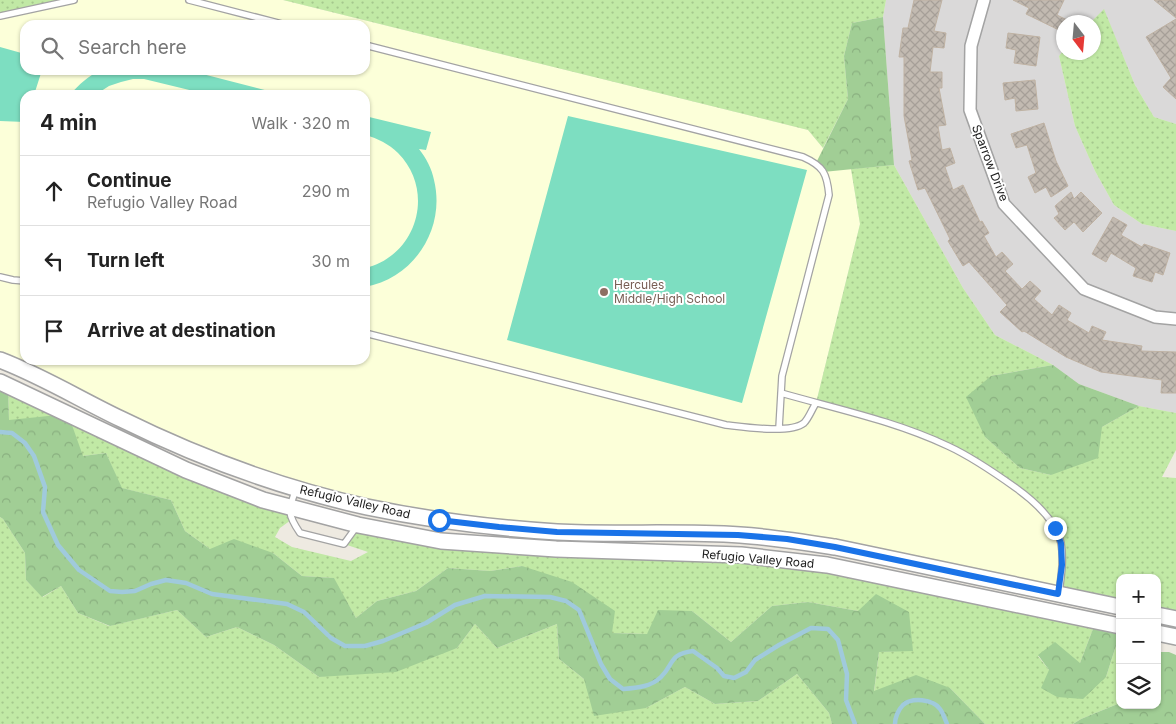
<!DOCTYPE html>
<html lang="en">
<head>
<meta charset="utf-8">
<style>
	body { margin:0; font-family:Inter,sans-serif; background:#f2f2f2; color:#222 }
	.controls { position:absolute; right:15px; bottom:15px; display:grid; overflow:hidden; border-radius:10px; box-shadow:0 1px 4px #0004 }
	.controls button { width:45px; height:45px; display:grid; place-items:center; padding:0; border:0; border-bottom:1px solid #e0e0e0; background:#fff; color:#222; font:25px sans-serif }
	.compass { position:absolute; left:1056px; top:15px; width:45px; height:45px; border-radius:50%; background:#fff; box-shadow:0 1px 4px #0004; rotate:164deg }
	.stop { position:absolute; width:15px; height:15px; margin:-11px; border:4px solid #1a73e8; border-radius:50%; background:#fff }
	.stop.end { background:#1a73e8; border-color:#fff; box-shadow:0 1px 5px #0008 }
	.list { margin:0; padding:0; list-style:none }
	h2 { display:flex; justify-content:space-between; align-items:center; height:65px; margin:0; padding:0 20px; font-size:21px }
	h2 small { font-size:16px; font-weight:400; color:#767676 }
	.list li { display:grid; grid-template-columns:32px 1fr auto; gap:15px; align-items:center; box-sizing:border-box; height:70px; padding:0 20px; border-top:1px solid #e0e0e0 }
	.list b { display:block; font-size:19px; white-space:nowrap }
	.list p { margin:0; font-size:16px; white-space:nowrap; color:#767676 }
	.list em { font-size:16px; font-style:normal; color:#767676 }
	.icon { flex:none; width:28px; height:28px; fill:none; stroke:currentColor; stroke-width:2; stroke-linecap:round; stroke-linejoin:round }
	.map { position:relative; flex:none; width:1176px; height:724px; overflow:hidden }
	.search { position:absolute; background:#fff; box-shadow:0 1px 4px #0004; left:20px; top:20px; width:350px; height:55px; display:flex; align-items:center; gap:12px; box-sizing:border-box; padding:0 18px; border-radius:15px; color:#767676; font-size:19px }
	.panel { position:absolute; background:#fff; box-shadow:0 1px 4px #0004; left:20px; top:90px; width:350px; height:275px; border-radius:15px }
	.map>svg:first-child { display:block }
	.residential { fill:#dad9d9 }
	.education { fill:#fcffd9; fill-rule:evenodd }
	.grass { fill:url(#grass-dots) }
	.forest { fill:url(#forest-crowns) }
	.pitch { fill:#7ddec1 }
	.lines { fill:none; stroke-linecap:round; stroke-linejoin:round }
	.stream { stroke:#a0cadc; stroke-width:4.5 }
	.building { fill:url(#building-cross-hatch); stroke:#bfb2a3 }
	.service-casing { stroke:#a3a3a3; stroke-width:8 }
	.minor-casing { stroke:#a3a3a3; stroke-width:14 }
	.tertiary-casing { stroke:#a3a3a3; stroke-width:18 }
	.service { stroke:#fff; stroke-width:5.5 }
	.minor { stroke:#fff; stroke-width:11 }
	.tertiary { stroke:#fff; stroke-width:15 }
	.route { stroke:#1a73e8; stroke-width:6 }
	.education-dot { fill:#8d6e63; stroke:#fff; stroke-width:2 }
	.labels { text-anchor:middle; stroke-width:4; stroke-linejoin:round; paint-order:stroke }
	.street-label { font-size:12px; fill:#1c1c1c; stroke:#fff }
	.education-label { font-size:12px; fill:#785e54; stroke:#fff; text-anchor:start }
</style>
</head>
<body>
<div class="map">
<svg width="1176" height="724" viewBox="0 0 1176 724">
	<defs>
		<pattern id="grass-dots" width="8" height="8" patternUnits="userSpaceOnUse" patternTransform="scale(1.25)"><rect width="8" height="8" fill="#c1e9a5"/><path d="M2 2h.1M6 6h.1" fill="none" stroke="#a5c78d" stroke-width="1.8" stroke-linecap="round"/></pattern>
		<pattern id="forest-crowns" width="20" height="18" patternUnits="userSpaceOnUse" patternTransform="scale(1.25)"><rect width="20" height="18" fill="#a1ce95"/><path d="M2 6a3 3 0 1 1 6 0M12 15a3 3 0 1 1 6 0" fill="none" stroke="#8ab080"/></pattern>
		<pattern id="building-cross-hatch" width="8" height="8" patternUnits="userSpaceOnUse" patternTransform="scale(1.25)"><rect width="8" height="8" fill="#c2bab1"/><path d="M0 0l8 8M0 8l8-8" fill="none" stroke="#a69f98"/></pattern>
	</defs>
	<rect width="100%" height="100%" fill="#eeeae1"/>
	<path class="residential" d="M886,0H1176V124L1154,117L1135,85L1104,10L1091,22H1064L1063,51L1059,56L1075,126L1095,171L1114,205L1142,224L1176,231V413L1139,406L1079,384L1053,365L995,335L963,288L894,165L883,17Z"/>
	<path class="education" d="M74,0H283L808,130L823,148L851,169L860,224L816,403L868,416L949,446L1006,480L1044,514L1061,543L1058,594L835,547L557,532L296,489L0,360V16ZM25,25H365V70H25ZM25,95H365V360H25Z"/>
	<path class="grass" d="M0,0H74L0,16Z
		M283,0H886L883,17L852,23L844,56L848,99L823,148L808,130Z
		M1104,9L1135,85L1154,117L1176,124V231L1142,224L1114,205L1095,171L1075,126L1059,56L1063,51L1064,52H1094V22H1091Z
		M894,165L963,288L995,335L1053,365L991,376L985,437L1020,468L1051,475L1102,427L1139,406L1176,413V450L1162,477L1176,478V619L1157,615V578H1120V607L1058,594L1061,543L1055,528L1027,496L977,461L911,430L816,403L860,224L851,169Z
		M8,386L290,507L291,520L280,528L275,537L292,547L351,561L368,552L344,544L358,525L441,541L741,555L1096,621L1080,663L1038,656L1049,670L1106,677L1120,633V703L1081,719L1073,724H985L950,688L874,692L879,652L913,650L858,611L808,602L772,606L731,642L692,611L647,634L611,633L522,566L490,571L448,568L416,591L377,601L356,618L333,578L302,576L273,553L210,549L185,531L171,500L121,488L106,453L83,456L9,420Z
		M0,517L3,519L25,553L26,580L43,597L61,586L78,613L109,626L177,610L206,637L237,627L274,645L319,677L457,648L475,624L497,648L557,624L559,659L584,679L646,708L685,687L715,704L758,701L797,674L829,713L832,724H0Z"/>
	<path class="forest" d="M883,17L894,165L823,172L816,163L848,99L844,56L852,23Z
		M1053,365L1079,384L1139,406L1102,427L1098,458L1051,475L1020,468L985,437L966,397L991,376Z
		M8,385L9,420L68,414L83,456L106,453L122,488L171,500L185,531L210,549L234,539L273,553L302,576L334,578L356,618L377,601L416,591L448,568L490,571L522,566L572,582L615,611L612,633L647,634L658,610L692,611L731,642L772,606L808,602L858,611L876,594L909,612L913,651L879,652L874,691L916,675L950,688L985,724H832L829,713L797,674L758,701L715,704L685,687L646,708L594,716L584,679L559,659L557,624L497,648L475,624L457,648L396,672L319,677L274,645L237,627L206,637L177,610L110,626L78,613L61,586L42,597L26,580L25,553L3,519L0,517V386Z
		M1096,621L1120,633L1106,677L1083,699L1057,697L1041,688L1049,670L1038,655L1055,642L1080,663Z
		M1157,652H1169L1176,655V724H1073L1081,719L1120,703V705H1157Z"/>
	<path class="pitch" d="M0,47L25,54V70H42L34,95H25V122L0,121Z
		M100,70H187L284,95H210L144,79H133L121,82L109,86L95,95H70C79,84 88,77 100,70Z
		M365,116L431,132L426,150L419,149C426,158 432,169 434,180C446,229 414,278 365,287V268C417,256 436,191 398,153C389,144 377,138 365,135Z
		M568,116L807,170L742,403L507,340Z"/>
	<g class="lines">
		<path class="stream" d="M0,432L12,433L25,443L34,456L45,487L43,512L58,545L79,570L110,591L122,592L135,591L151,584L166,580L186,583L212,594L287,604L304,612L331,638L345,646H365L383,641L426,623L455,605L485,596L550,597L566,601L579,610L601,664L610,679L623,689C636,688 651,687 661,677C674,664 669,654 693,651L717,668L724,676L734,678L746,672L755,660L779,645L811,628L828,629L838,640L847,674L846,700L855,724
			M895,724C895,718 898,710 903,705C912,697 933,699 940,709C943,713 945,719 947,724"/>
	</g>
	<path class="building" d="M914,0H942L934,31L946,33L944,48L933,47L930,72H942V88H939L946,125L938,126L942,150L950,148L955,163L945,167L953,190L963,185L980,222L982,221L989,233L984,236L996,257L1002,252L1013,264L1005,271L1022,289L1030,281L1041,291L1034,299L1052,315L1059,305L1071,313L1067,320L1089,333L1092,326L1106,332L1102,340L1142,346L1141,351L1176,352V393H1161L1162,380L1101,372L1066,357L1024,331L1022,332L1000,312L1007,305L969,262L963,266L948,241L950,239L925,188L918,190L909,161L912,160L904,116V57H899L903,28H908Z
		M1013,0H1064L1057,15L1069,21L1068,22H1064L1063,32L1026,14L1029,8Z
		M1154,0H1176V18Z
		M1176,19V99L1163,87L1171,78L1146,37Z
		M1008,33L1040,37L1036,66L1014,63L1016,50L1006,48Z
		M1035,80L1038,109L1016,111L1015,98L1005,100L1003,83Z
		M1044,123L1056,161L1068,186L1051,197L1046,187L1035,193L1028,177L1036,173L1027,145L1016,148L1011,134Z
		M1071,192L1074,199L1081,192L1102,213L1083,232L1074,222L1065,230L1054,218L1059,214L1055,206Z
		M1113,217L1127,225L1121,235L1142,247L1144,244L1170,253L1163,275L1155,272L1152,282L1133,276L1136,268L1111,253L1106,262L1092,254Z"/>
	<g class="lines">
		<g class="service-casing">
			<path id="service" d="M189,0L286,25
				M0,16L74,0
				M365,45L803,157C823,166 827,173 829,195L782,376L779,428
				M0,277L13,280L25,281
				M365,333L726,425C744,427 790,434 804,423C809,418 812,409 816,403
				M781,393C837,409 895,421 948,446C972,457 995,473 1016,488C1034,501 1056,521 1061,543C1064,560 1061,577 1059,593
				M296,489C288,510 287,514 300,533L344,544L357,526"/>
		</g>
		<g class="minor-casing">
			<path id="minor" d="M984,0L971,46L970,110L1004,204L1084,289L1155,317L1176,319"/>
		</g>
		<g class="tertiary-casing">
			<path id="tertiary" d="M0,360C42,376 81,400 121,419C200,458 281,488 367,507C429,520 493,528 557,532C617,535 679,531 740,535C772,537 803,542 835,547L1120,607
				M0,382L186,470L263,500L358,525L441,541L556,549L741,555L827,565L1120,626
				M1157,615L1176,619
				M1157,633L1176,637"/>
		</g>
		<use href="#service" class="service"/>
		<use href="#minor" class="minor"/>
		<use href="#tertiary" class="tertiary"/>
	</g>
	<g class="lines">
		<path class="route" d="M439,520L499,527L557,532L738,535L787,539L835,547L1058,594L1062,565L1061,543L1055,528"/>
	</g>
	<circle class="education-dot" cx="604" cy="292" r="5"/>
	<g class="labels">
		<g class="street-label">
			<text transform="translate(990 163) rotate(69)" y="4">Sparrow Drive</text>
			<text transform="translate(355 502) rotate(13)" y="4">Refugio Valley Road</text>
			<text transform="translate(758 559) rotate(5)" y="4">Refugio Valley Road</text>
		</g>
		<g class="education-label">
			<text x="614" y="289">Hercules<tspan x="614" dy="14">Middle/High School</tspan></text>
		</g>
	</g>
</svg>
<div class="controls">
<button>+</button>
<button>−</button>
<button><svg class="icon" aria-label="layers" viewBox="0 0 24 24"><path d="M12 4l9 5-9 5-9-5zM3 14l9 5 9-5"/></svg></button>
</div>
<svg class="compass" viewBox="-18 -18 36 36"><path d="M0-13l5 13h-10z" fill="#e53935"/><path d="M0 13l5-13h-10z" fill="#767676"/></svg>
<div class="stop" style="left:439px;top:520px"></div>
<div class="stop end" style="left:1055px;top:528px"></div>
<div class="search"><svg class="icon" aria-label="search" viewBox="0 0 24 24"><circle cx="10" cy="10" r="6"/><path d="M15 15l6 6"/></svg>Search here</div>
<section class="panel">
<h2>4 min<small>Walk · 320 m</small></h2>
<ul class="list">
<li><svg class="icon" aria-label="ahead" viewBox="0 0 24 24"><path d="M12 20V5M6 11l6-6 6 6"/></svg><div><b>Continue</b><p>Refugio Valley Road</p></div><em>290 m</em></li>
<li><svg class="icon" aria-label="left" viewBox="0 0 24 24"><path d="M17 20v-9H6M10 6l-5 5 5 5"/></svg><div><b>Turn left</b></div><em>30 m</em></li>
<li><svg class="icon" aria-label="arrive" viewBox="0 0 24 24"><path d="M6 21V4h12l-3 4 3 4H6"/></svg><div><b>Arrive at destination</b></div></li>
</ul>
</section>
</div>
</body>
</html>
